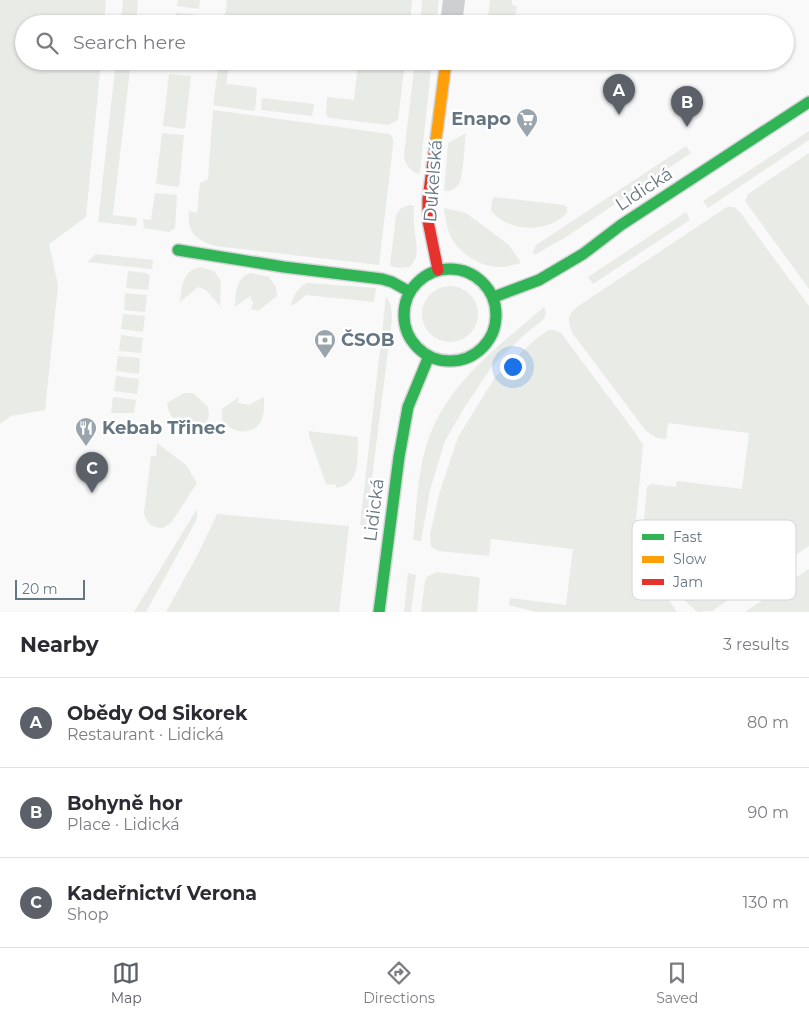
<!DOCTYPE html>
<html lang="en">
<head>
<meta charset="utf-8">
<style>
	body { margin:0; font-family:Montserrat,sans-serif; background:#f7f7f7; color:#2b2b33 }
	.scale { position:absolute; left:15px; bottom:12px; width:70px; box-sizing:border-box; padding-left:5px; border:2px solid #657683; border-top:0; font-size:14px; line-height:18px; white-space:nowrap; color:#657683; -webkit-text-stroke:4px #fff; paint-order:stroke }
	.you { position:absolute; left:512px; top:366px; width:18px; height:18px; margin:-12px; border:4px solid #fff; border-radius:50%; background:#1a73e8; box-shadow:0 0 0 8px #1a73e833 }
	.badge { display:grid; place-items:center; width:32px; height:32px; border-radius:50%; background:#5c6169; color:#fff; font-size:16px; font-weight:700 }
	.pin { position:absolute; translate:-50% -41px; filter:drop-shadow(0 1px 2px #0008) }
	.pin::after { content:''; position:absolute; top:26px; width:18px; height:15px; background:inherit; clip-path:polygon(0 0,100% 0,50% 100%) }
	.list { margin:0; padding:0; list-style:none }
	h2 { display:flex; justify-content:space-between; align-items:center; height:65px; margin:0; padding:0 20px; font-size:21px }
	h2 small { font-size:16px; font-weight:400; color:#7c7c81 }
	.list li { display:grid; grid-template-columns:32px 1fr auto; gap:15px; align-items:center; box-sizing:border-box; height:90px; padding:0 20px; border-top:1px solid #e1e1e2 }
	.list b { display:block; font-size:19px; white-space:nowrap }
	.list p { margin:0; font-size:16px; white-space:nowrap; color:#7c7c81 }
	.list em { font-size:16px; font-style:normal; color:#7c7c81 }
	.icon { flex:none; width:28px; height:28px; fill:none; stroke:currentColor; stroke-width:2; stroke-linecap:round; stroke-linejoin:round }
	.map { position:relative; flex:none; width:809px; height:612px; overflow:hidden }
	.search { position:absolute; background:#fff; box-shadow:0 1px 4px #0004; left:15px; right:15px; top:15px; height:55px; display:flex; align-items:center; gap:12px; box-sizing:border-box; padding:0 18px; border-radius:28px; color:#7c7c81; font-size:19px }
	.sheet { height:335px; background:#fff }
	nav { display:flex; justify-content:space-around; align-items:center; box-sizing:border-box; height:70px; border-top:1px solid #e1e1e2; background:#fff; font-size:14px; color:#7c7c81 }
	nav a { display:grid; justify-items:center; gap:2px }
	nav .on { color:#5c6169 }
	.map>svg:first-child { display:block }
	.green { fill:#e8ebe6 }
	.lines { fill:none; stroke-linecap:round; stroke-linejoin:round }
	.fast-casing { stroke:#d5d6d7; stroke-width:14 }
	.slow-casing { stroke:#d5d6d7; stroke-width:14 }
	.jam-casing { stroke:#d5d6d7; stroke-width:14 }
	.street { stroke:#cecfd0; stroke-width:22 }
	.fast { stroke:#30b455; stroke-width:11 }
	.slow { stroke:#ff9f0a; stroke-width:11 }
	.jam { stroke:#e5322d; stroke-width:11 }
	.labels { text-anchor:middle; stroke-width:5; stroke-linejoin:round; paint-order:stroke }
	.poi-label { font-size:18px; font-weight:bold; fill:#657683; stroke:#fff; text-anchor:start }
	.street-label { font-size:18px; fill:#657683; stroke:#fff }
	.key { fill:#fff; stroke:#d1d6da; stroke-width:1 }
	.key-label { font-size:14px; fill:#657683 }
</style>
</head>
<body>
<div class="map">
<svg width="809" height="612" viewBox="0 0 809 612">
	<rect width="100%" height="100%" fill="#f9f9f9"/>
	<path class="green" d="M0,0H106L104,24H24V61H101L86,217L49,244L58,285L45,410L11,416L0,424Z
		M123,0H138L136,24H121Z
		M178,0H200L199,9L177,6Z
		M227,0H412V1L410,24H224Z
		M422,0H439L436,24H420Z
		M490,0H512V5L517,6L514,24H487Z
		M176,13L198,15L197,24H175Z
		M116,61H131L113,214L111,215L137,218L136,226L98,222Z
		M170,61H193L192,68L170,66Z
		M358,61H405L398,120L388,125L330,118L326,115L327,97L353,100L354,101Z
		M415,61H432L420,171L418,174C410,171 404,163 404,154Z
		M219,62L229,63L226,86L228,84L257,88L255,110L253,111L213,105Z
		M169,74L191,76L185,129L163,126Z
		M262,98L314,104L312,116L261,110Z
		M213,110L390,134L393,139V146L379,265L215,246C196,240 187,233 189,211L197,213L200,183L208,179Z
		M809,131V140L708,208L703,201Z
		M162,133L184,135L179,187L156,184Z
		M466,133C464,146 464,169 460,181C458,188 451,192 444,191L448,143Z
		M686,146L691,153L566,237L534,255L533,252L536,245Z
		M809,153V289L745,201L748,194Z
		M155,193L177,195L175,228L169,232L144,228L143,219L153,220L151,219Z
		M494,197L563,205L567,207V213C549,233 507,233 491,210L492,200Z
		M409,205L414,206C414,212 413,219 414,226C415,240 422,257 409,267L399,268L390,266L396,216L400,209Z
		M727,207H734L740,212L809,306V546L712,611L698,612C678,596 646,564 642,539L647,487L651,484L676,487L677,481L742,489L749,433L668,423L666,439L657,438L646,431L573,334C568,323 566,316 577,307Z
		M444,208L466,213L509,245L521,263C514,264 508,267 501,267C483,268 461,255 452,239C447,230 445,218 444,208Z
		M686,212L690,220L593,284L588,277Z
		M96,254L153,260L152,269L87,262Z
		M199,267L214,271L221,281L220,306L206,290L198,287L180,302C182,285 182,273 199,267Z
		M128,271L146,273L150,276L148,290L126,288Z
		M250,273L269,277L276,287L277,296L258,311L251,309L253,303L250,296L235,307C236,293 235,279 250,273Z
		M307,283L376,288L374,302L306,295L292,306L291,304C294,294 298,288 307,283Z
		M422 314a28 28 0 1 1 56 0a28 28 0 1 1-56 0Z
		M125,293L147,295L145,312L124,310Z
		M386,297L391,305L392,319L366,526L360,525Z
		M544,307L546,313L544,319L525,334L493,365L464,408L445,441L430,490L421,541L413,540C417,507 417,472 428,441C447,383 499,346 544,307Z
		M123,314L145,316L143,332L121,329Z
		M549,330H554L561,333L634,431L643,445L634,541L642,564L658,584L677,612H536L509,605L510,598L566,605L573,549L491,539L489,556L439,551L431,547L430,535L439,494L458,437L495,377L538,337Z
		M121,335L143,338L141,353L119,351Z
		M118,356L140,358L139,374L116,371Z
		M116,376L139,379L137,394L114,391Z
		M184,393H193L208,407L209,415L205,427L202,428C185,425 169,423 167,403Z
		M113,397L136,400L134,413H111Z
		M239,397L238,403L249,405L264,397C264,405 265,413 261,421C253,437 231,433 222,420V409Z
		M309,431L358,437C357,457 362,484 336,488V485L326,484L309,436Z
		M157,443L186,465L197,483L171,523L163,528C152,528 146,523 144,513L151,456H156Z
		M197,509V519L146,612H134Z
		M217,514L349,526L339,612H166L198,554Z
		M809,569V612H745Z
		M436,572L477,577L480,579L477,611L478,612H421L425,581L427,577Z
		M408,573L416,575L411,612H404Z"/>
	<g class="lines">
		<g class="fast-casing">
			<path id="fast" d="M178,250L284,267L382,279L392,282L410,292
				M404 315a46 46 0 1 1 92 0a46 46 0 1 1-92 0Z
				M494,297L539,280L583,254L621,225L809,102
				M379,612L399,457L408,407L429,356"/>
		</g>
		<g class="slow-casing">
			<path id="slow" d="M435,147L446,61"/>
		</g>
		<g class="jam-casing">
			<path id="jam" d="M435,147L428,199V221L438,270"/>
		</g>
		<path class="street" d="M451,24L454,0"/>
		<use href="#fast" class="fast"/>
		<use href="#slow" class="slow"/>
		<use href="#jam" class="jam"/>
	</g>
	<defs>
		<g id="supermarket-pin" transform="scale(1.125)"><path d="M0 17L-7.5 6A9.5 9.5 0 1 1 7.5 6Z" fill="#99a4ac" stroke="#fff"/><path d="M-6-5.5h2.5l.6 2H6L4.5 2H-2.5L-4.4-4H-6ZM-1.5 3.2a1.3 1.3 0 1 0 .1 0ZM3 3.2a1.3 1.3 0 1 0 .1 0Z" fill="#fff"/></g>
		<g id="bank-pin" transform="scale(1.125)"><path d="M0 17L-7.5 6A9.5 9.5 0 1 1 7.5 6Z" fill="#99a4ac" stroke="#fff"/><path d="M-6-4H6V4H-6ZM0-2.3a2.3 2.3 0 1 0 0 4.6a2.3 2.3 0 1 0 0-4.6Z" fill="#fff"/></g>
		<g id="restaurant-pin" transform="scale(1.125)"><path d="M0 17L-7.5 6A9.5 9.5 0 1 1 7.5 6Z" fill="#99a4ac" stroke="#fff"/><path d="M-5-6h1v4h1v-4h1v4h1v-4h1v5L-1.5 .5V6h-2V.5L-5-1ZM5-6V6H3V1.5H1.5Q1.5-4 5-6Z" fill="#fff"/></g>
	</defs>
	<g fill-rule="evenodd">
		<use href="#supermarket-pin" x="527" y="119"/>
		<use href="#bank-pin" x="325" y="340"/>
		<use href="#restaurant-pin" x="86" y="428"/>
	</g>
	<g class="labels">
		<g class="poi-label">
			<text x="511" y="125" text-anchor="end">Enapo</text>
			<text x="341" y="346">ČSOB</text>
			<text x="102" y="434">Kebab Třinec</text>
		</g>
		<g class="street-label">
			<text transform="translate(433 181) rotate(-86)" y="6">Dukelská</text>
			<text transform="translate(644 189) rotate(-33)" y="6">Lidická</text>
			<text transform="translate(374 510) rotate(-83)" y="6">Lidická</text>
		</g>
	</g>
	<rect x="632" y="520" width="164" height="80" rx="8" class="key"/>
	<rect x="642" y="534" width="22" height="6" fill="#30b455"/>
	<rect x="642" y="556" width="22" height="7" fill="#ff9f0a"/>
	<rect x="642" y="579" width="22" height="6" fill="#e5322d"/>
	<g class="key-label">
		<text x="673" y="542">Fast</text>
		<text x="673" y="564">Slow</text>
		<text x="673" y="587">Jam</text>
	</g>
</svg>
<div class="scale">20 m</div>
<div class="you"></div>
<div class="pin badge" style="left:619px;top:115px">A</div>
<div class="pin badge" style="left:687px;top:127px">B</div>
<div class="pin badge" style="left:92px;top:493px">C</div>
<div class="search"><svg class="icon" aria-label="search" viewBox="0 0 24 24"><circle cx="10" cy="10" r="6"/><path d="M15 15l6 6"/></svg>Search here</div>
</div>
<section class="sheet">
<h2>Nearby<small>3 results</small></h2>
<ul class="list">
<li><span class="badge">A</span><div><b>Obědy Od Sikorek</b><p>Restaurant · Lidická</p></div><em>80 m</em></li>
<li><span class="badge">B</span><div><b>Bohyně hor</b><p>Place · Lidická</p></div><em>90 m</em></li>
<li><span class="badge">C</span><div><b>Kadeřnictví Verona</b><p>Shop</p></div><em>130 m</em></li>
</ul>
</section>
<nav>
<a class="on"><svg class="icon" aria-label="map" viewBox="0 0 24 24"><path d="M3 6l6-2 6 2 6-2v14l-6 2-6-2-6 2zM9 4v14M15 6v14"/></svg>Map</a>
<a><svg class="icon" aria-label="directions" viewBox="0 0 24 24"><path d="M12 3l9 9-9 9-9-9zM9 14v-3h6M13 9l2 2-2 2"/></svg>Directions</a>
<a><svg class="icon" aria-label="saved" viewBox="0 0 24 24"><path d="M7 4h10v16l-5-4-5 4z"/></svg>Saved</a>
</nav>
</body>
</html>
